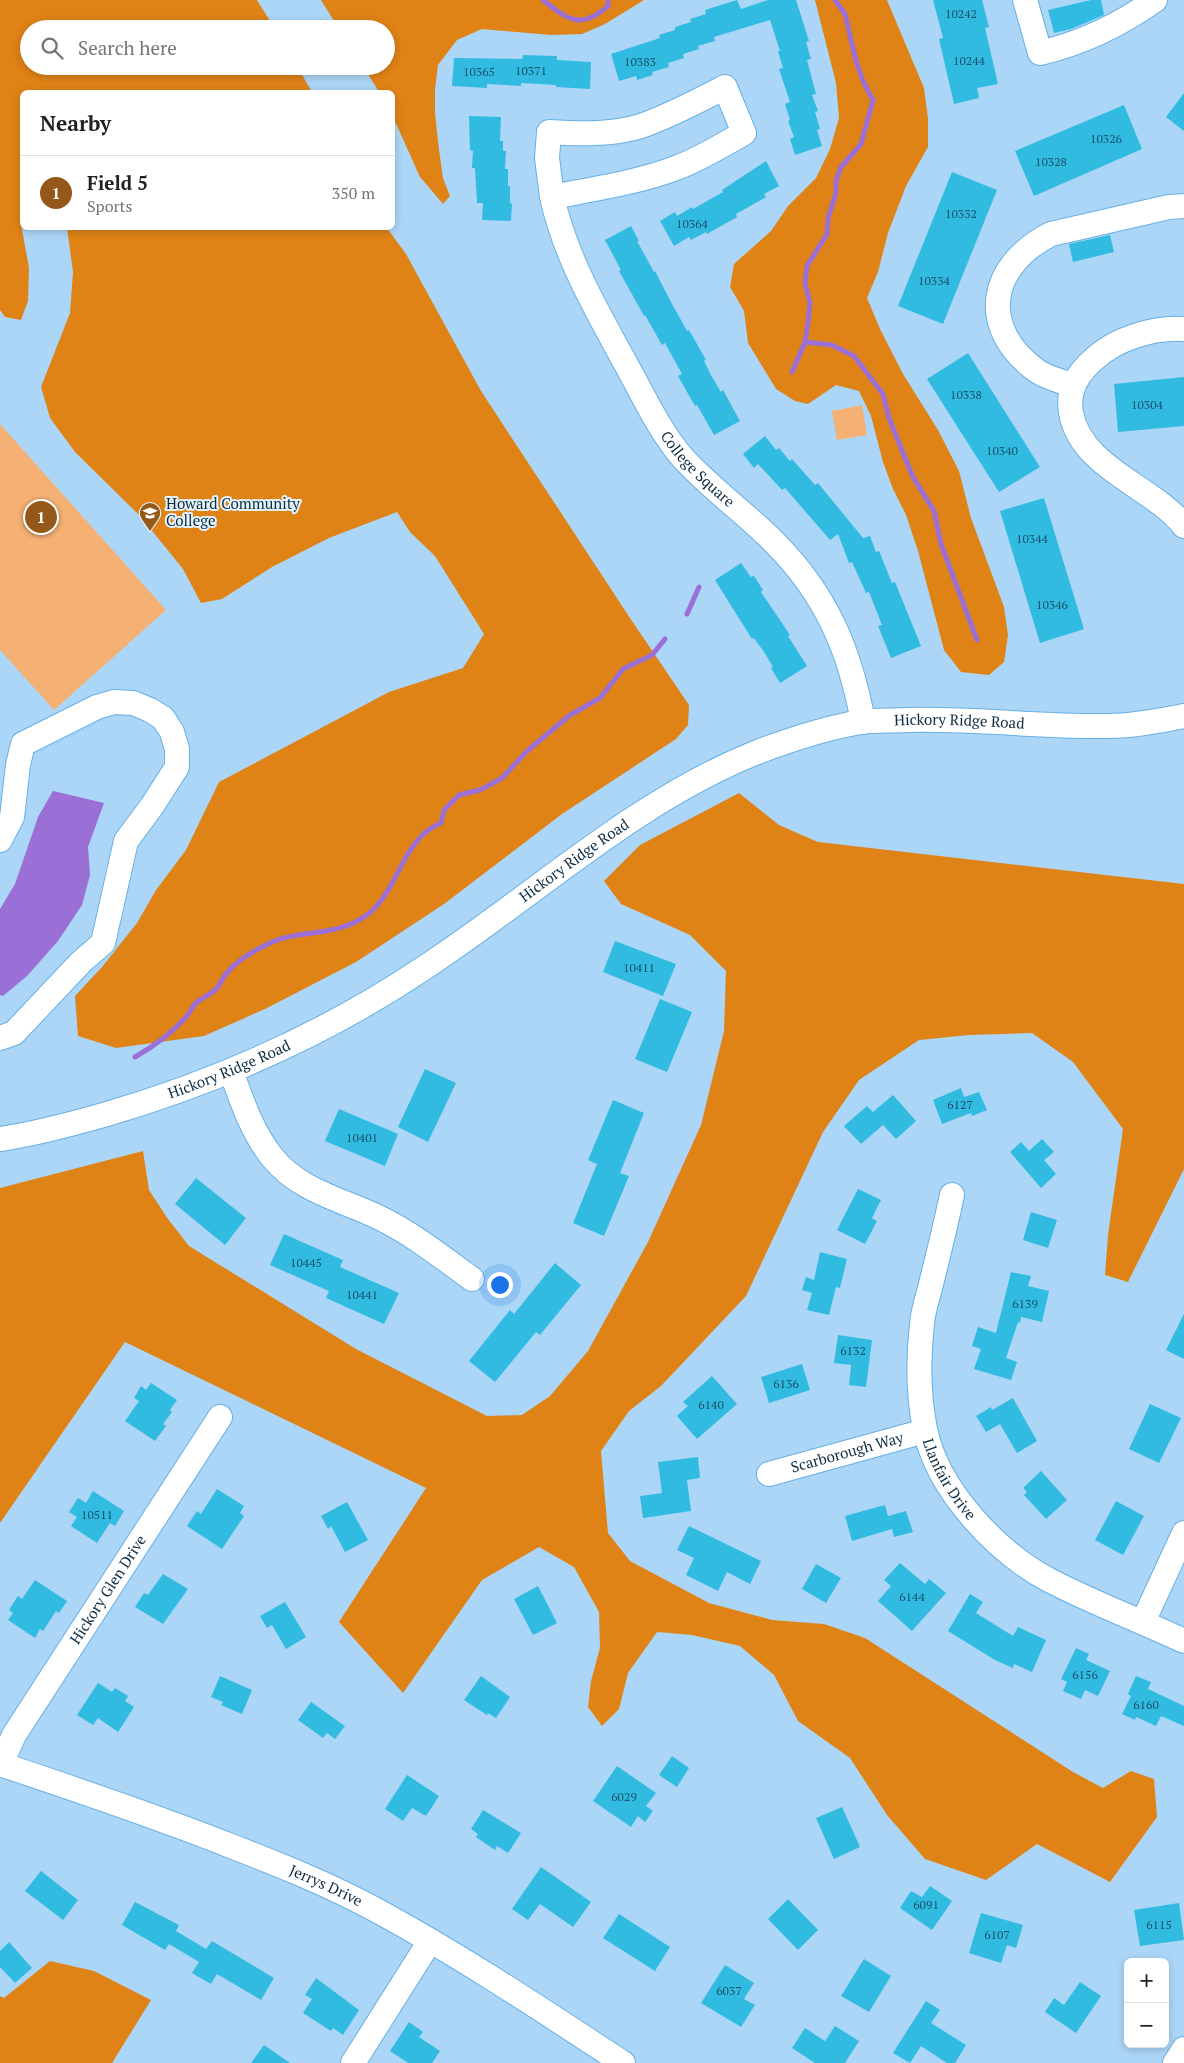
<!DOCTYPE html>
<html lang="en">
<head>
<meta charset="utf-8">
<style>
	body { margin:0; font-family:"PT Serif",serif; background:#f2f2f2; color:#202124 }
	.controls { position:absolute; right:15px; bottom:15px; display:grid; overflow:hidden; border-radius:8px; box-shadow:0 2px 8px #0003 }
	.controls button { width:45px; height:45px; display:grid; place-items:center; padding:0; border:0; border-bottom:1px solid #e0e0e0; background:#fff; color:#202124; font:25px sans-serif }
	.you { position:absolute; left:499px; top:1284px; width:18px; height:18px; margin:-12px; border:4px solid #fff; border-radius:50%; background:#1a73e8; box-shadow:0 0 0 8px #1a73e833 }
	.badge { display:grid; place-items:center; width:32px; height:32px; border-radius:50%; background:#945819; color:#fff; font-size:16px; font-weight:700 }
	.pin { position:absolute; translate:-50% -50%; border:2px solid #fff; box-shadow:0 1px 5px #0006 }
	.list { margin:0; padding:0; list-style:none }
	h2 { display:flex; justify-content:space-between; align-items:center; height:65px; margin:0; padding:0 20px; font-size:21px }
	h2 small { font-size:16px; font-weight:400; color:#757577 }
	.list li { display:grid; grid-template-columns:32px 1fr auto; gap:15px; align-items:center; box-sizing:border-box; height:75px; padding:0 20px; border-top:1px solid #e0e0e0 }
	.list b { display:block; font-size:19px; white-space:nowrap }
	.list p { margin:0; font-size:16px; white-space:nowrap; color:#757577 }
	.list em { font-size:16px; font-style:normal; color:#757577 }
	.icon { flex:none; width:28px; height:28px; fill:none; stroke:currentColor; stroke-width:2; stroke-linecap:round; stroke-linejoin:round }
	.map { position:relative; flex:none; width:1184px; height:2063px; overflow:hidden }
	.search { position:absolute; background:#fff; box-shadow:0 2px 8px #0003; left:20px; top:20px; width:375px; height:55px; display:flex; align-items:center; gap:12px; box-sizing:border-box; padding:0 18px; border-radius:28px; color:#757577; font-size:19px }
	.panel { position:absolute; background:#fff; box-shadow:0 2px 8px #0003; left:20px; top:90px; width:375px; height:140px; border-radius:8px }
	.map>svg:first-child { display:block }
	.green { fill:#f5b073 }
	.forest { fill:#e08317 }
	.water { fill:#9a6fd6 }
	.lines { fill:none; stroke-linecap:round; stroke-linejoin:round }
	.stream { stroke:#9a6fd6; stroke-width:5 }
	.building { fill:#32bbe1 }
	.minor-casing { stroke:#67afe4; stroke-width:26 }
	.minor { stroke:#fff; stroke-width:24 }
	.labels { text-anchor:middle; stroke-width:4; stroke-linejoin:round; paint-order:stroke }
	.number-label { font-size:12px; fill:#17506a }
	.street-label { font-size:15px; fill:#0e2d42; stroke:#e5f3fe }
	.poi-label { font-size:15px; fill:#0e2d42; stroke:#e5f3fe; text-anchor:start }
</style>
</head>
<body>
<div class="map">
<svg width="1184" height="2063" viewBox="0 0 1184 2063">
	<rect width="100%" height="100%" fill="#acd6f7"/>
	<path class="green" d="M862,405L867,435L837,440L832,411Z
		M0,424L166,610L54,710L0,650Z"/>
	<path class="forest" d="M0,0H257L275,29H29V66H297L312,92H22L21,224L29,268L28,301L21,320L5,317L0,310Z
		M321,0H644L605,24L582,34L551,35L482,29L457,40L438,65L435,89V113L439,150L443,178L450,196L443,204L420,177L393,117L392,92H379L363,66H386V29H339Z
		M815,0H887L924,88L928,118V147L906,186L888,233L878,272L867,298L880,329L903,374L938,430L959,471L971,518L1004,607L1008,635L1004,662L989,675L961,672L944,650L918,551L906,515L893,489L883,462L871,416L859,391L836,385L808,404L795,401L776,389L748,343L744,311L730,287L734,264L771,231L788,206L816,178L830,149L839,118L836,83Z
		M67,228H387L406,254L481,391L630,618L689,705L688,725L676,739L562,814L444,904L356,962L265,1009L204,1036L116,1048L78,1036L75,996L102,967L137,923L156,890L186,850L219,782L389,692L463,668L484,634L435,556L410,532L397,512L329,538L272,567L222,599L201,603L183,569L140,516L75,452L50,418L41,387L70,313L73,272Z
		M739,793L779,825L818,842L1184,884V1169L1128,1282L1105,1275L1108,1235L1123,1129L1073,1062L1032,1033L969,1035L919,1040L859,1080L823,1132L746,1296L661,1386L629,1411L601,1451L608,1533L630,1561L709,1603L772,1620L824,1624L865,1638L1073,1772L1103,1788L1131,1771L1154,1779L1157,1817L1110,1882L1037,1844L986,1880L925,1859L887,1815L850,1758L798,1721L774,1675L740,1646L692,1635L657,1632L628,1673L619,1709L602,1726L588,1707L591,1681L600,1648L599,1612L574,1567L539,1547L482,1580L403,1693L339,1622L426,1488L125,1342L0,1523V1188L143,1151L149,1190L168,1219L189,1246L356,1349L487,1416L522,1415L550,1396L588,1351L648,1242L701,1125L724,1031L726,971L690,935L621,904L604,881L640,845Z
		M50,1961L94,1971L151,2000L112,2063H0V1996L4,1998Z"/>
	<path class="water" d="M53,791L104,803L88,847L90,875L82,905L58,941L27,976L3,996L0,995V909L15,884L38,817Z"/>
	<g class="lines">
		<path class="stream" d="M543,0C568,20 581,30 608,6V0
			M805,342L832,345L854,356L883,394L889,418L903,453L913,477L934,511L941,544L977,640
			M792,372L805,342L808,322L810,303L805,283L807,266L827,234L828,218L836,193V180L841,167L861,144L873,100L863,81L856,61L845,14L835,0
			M687,614L699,587
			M135,1057C154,1046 171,1034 186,1017C190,1013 192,1006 197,1002C203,997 210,995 216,989C220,985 222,978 226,974C235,962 253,951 266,945C297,928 334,939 367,915C398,892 403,837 441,823L444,810L459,795L480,790L502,778L527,751L570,715L600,698L623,669L652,655L665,639"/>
	</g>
	<path class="building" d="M737,0L741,9L768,0H796L809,41L806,42L811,59L807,60L816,94L812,95L818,111L815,112L820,129L817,130L822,146L795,155L790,139L794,137L788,121L790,120L785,104L790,102L779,69L783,68L778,51H780L770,20L714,37L715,41L698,46L699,49L683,54L684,58L668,63L669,67L652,72L653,75L637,80L636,76L619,81L611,54L660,38L659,35L675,30V27L691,22L690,19L706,14L705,10Z
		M933,0H982L989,27L985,28L998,84L977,88L979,98L954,104L939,39L943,38Z
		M1091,0H1101L1104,15L1071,29L1054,33L1048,10Z
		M523,55L557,56V60L591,62L590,89L556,87V85L521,83V86L487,84V88L452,86L454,58L522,59Z
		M1184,93V131L1166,117Z
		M1124,105L1142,149L1034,196L1015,151Z
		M469,116L501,117L500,141H503V151H506L505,169H508V186H510V203L512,204L511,221L482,220L483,203H477L475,168H472L473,151L470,150Z
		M766,161L779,186L764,194L766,197L736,214L737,217L707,234L706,232L691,240L689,237L674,246L660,221L675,212L677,216L692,207L693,209L723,192L722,190Z
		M952,172L997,190L943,324L898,306Z
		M631,226L639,241H637L654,272L655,271L671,302L687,331L689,330L706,360L704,361L712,377L721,392L723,390L740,421L714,435L697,405L695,406L678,376L682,374L665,343L662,345L645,315L644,316L619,271L621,270L605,240Z
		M1110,235L1114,252L1073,262L1069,244Z
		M968,353L1040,467L999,492L927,379Z
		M1184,377V426L1118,432L1114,384Z
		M765,436L776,450L779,448L790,461L792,459L815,485L818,483L863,538L870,536L876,552L879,551L892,583L895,582L921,646L891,658L878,626L882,625L869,592L866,593L852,562L849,563L838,534L830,540L785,488L782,490L758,464L754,468L743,454Z
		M1044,498L1084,629L1040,643L1000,511Z
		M741,563L751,577L754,576L763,590L761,592L790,635L788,636L807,666L780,683L771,668L773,667L764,652L754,638L752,639L715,580Z
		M615,941L676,964L663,996L603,972Z
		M660,999L692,1012L667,1072L635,1059Z
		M425,1069L456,1083L428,1142L398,1127Z
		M961,1088L964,1097L979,1092L987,1110L972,1116L971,1113L942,1124L933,1100Z
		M893,1095L916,1121L896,1139L883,1125L861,1144L844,1126L867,1106L873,1112Z
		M613,1100L644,1113L620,1173L629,1176L604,1236L573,1223L597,1164L588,1160Z
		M339,1109L398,1134L385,1166L325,1141Z
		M1042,1139L1054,1152L1044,1160L1056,1174L1041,1188L1010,1152L1021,1142L1029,1151Z
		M196,1178L246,1218L225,1245L175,1204Z
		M858,1189L881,1200L872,1218L877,1221L865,1244L837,1230Z
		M1031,1212L1057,1220L1048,1248L1023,1240Z
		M284,1234L343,1260L340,1267L399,1293L384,1324L326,1298L329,1291L270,1265Z
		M820,1252L847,1259L840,1288L836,1287L829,1315L807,1310L812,1293L802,1290L806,1277L814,1280Z
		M555,1263L581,1285L540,1335L536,1332L495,1382L469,1361L510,1310L514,1314Z
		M1011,1272L1031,1276L1028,1286L1049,1291L1042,1322L1021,1317L1020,1323L1018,1322L1006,1358L1017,1362L1011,1380L974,1369L981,1349L972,1346L978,1327L996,1333Z
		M1184,1314V1359L1166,1350Z
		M838,1335L872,1340L866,1387L849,1385L851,1365L834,1363Z
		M802,1364L810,1390L769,1403L761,1377Z
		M712,1376L737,1404L697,1439L677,1416L688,1406L683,1402Z
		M151,1383L177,1400L170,1410L172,1412L163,1424L166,1426L155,1441L125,1421L139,1401L134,1398L141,1386L146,1390Z
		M1013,1398L1037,1441L1017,1453L1000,1424L986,1432L976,1416L991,1407L992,1410Z
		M1150,1404L1181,1418L1159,1463L1129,1449Z
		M698,1457L700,1478L687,1480L691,1511L643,1518L640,1496L662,1493L658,1462Z
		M1041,1471L1067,1500L1046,1519L1024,1495L1027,1492L1023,1488Z
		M217,1489L244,1506L240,1513L244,1516L222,1549L187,1526L197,1511L201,1514Z
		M93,1491L124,1511L115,1526L110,1523L97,1543L71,1526L77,1517L69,1512L78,1498L86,1503Z
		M1116,1501L1144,1516L1123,1555L1095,1540Z
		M347,1502L368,1540L345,1552L331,1526L328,1529L321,1516Z
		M885,1505L888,1516L906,1511L913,1532L894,1537L892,1529L852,1541L845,1516Z
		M689,1526L761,1561L750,1584L727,1572L718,1591L686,1575L694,1558L677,1550Z
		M900,1563L925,1584L929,1579L946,1593L912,1631L878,1601L891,1586L884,1580Z
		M816,1564L841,1578L826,1603L802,1589Z
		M163,1574L188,1589L163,1624L135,1607L144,1593L148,1595Z
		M35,1580L67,1601L59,1613L56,1611L43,1631L40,1629L35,1638L8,1620L13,1613L9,1610L18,1596L22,1599Z
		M538,1586L557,1623L533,1635L514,1599Z
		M970,1594L983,1602L976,1613L1013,1636L1018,1627L1046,1640L1032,1672L1014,1664L1013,1668L995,1660L948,1631Z
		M285,1602L306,1637L286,1649L272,1625L267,1628L260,1616Z
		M1076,1648L1089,1654L1086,1660L1110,1671L1098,1696L1085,1690L1081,1699L1063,1691L1067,1682L1061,1679Z
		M220,1676L252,1690L242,1714L221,1705L223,1702L211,1697Z
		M481,1676L510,1697L496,1718L488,1713L487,1715L464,1700Z
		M1136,1676L1151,1682L1148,1689L1184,1706V1726L1161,1716L1156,1726L1136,1717L1135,1720L1122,1714L1131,1696L1128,1694Z
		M98,1683L112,1692L115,1688L128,1696L125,1701L134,1707L118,1732L98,1718L93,1725L77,1715Z
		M311,1702L345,1726L335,1739L327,1733L323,1738L298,1720Z
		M672,1756L689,1768L677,1787L659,1775Z
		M617,1766L656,1793L646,1806L653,1811L645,1822L638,1816L631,1827L593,1801Z
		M407,1775L439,1796L426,1816L412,1808L403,1821L385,1809Z
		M842,1807L860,1847L834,1859L816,1818Z
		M483,1810L521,1833L508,1853L497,1846L495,1850L476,1837L478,1834L471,1829Z
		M541,1867L591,1902L573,1927L540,1904L528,1920L512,1909Z
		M41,1871L78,1900L63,1920L25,1891Z
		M930,1886L952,1901L932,1930L900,1908L911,1891L922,1897Z
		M788,1899L818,1930L798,1950L768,1919Z
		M135,1902L179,1925L176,1931L206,1949L212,1941L274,1978L261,2000L217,1974L211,1984L192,1973L199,1962L169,1944L165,1950L122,1925Z
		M1179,1903L1184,1940L1140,1946L1134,1910Z
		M981,1913L1023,1925L1016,1948L1007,1945L1001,1963L969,1953Z
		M619,1914L670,1947L655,1971L603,1938Z
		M9,1942L32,1968L15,1983L0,1967V1951Z
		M864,1959L891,1976L869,2012L841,1996Z
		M725,1965L754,1983L744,1999L755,2005L741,2027L701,2003Z
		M316,1978L359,2010L343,2035L333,2028L331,2031L303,2013L312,1999L305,1995Z
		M1080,1982L1101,1996L1076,2033L1045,2012L1054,1998L1064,2005Z
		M926,2001L940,2010L931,2023L966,2045L955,2063H947L921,2046L910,2063L893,2053Z
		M409,2022L423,2032L419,2037L440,2051L432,2063H408L390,2051Z
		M835,2026L859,2041L845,2063H815L792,2048L805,2028L825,2041Z
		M264,2045L290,2063H251Z"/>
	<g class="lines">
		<g class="minor-casing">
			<g id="minor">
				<path d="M1025,0L1040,53C1083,43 1120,25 1155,0"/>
				<path id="s1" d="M552,197L547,158L549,132C579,134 612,135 641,126C670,116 698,101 725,87L744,133C721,146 700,159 676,168C636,183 593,189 552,197C566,259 597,311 627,366C644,397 659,430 682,457C710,488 744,512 774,542C826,594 850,650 863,722"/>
				<path d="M1184,329C1153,327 1115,339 1093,360C1077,374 1067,391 1071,413C1081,468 1154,487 1184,526"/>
				<path d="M1072,385C1061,381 1047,378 1037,371C978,328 988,266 1051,234L1169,207L1184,206"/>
				<path d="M0,840L12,817L18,765L23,744L97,707L114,702L133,703L150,710L163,718L172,732L177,749V767L152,806L126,841L103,943L81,962L14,1033L0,1038"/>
				<path d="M231,1071C242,1101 252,1132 272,1157C299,1191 343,1200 380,1218C413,1234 443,1258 472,1279"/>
				<path id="s2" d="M0,1139C36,1134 72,1124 107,1114C219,1081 327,1033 424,968C534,896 632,803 755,753C789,740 824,728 861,722C875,720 891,721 906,720C973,718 1040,727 1107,726C1133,726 1159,721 1184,716"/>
				<path id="s3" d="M952,1195C946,1223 939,1252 932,1280C929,1294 923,1309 922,1324C918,1359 918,1394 925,1429C937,1489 996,1552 1049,1580C1093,1603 1139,1620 1184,1641"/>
				<path id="s4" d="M769,1474L925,1431"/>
				<path d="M1143,1622L1184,1533"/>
				<path id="s5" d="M0,1764C78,1790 155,1816 231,1846C280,1865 330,1885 376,1910C461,1956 542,2010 623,2063"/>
				<path id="s6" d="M1,1764L14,1735L220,1417"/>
				<path d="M353,2063L430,1941"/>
				<path d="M1175,2063L1184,2049"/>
			</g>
		</g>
		<use href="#minor" class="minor"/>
	</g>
	<defs>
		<g id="university-pin" transform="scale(1.125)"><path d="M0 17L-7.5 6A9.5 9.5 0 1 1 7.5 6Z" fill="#945819" stroke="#e5f3fe"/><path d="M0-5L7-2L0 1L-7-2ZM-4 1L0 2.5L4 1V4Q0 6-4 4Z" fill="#fff"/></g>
	</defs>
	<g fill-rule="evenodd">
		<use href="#university-pin" x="150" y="513"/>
	</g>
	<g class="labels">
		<g class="number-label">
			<text x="961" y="18">10242</text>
			<text x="969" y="65">10244</text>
			<text x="640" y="66">10383</text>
			<text x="531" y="75">10371</text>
			<text x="479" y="76">10365</text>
			<text x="1106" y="143">10326</text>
			<text x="1051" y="166">10328</text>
			<text x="961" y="218">10332</text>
			<text x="692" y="228">10364</text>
			<text x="934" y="285">10334</text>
			<text x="966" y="399">10338</text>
			<text x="1147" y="409">10304</text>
			<text x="1002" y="455">10340</text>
			<text x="1032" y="543">10344</text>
			<text x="1052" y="609">10346</text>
			<text x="639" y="972">10411</text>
			<text x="960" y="1109">6127</text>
			<text x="362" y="1142">10401</text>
			<text x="306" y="1267">10445</text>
			<text x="362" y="1299">10441</text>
			<text x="1025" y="1308">6139</text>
			<text x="853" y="1355">6132</text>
			<text x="786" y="1388">6136</text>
			<text x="711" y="1409">6140</text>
			<text x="97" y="1519">10511</text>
			<text x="912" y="1601">6144</text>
			<text x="1085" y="1679">6156</text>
			<text x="1146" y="1709">6160</text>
			<text x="624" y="1801">6029</text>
			<text x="926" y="1909">6091</text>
			<text x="1159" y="1929">6115</text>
			<text x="997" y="1939">6107</text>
			<text x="729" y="1995">6037</text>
		</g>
		<g class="street-label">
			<text dy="5" stroke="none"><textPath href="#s1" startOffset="816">College Square</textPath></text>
			<text dy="5" stroke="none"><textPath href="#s2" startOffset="1065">Hickory Ridge Road</textPath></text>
			<text dy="5" stroke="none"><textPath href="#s2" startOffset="645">Hickory Ridge Road</textPath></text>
			<text dy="5" stroke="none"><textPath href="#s2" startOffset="240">Hickory Ridge Road</textPath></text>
			<text dy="5" stroke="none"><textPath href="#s4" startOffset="81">Scarborough Way</textPath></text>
			<text dy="5" stroke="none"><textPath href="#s3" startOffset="294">Llanfair Drive</textPath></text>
			<text dy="5" stroke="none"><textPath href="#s6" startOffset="205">Hickory Glen Drive</textPath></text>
			<text dy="5" stroke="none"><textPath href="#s5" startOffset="348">Jerrys Drive</textPath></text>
		</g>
		<g class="poi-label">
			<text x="166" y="509">Howard Community<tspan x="166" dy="17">College</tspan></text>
		</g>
	</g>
</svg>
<div class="controls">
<button>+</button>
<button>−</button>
</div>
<div class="you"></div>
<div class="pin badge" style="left:41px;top:517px">1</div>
<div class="search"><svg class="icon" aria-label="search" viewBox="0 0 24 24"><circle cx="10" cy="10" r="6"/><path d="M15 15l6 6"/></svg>Search here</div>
<section class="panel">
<h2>Nearby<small></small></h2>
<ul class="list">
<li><span class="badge">1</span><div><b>Field 5</b><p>Sports</p></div><em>350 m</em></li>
</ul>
</section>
</div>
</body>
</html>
